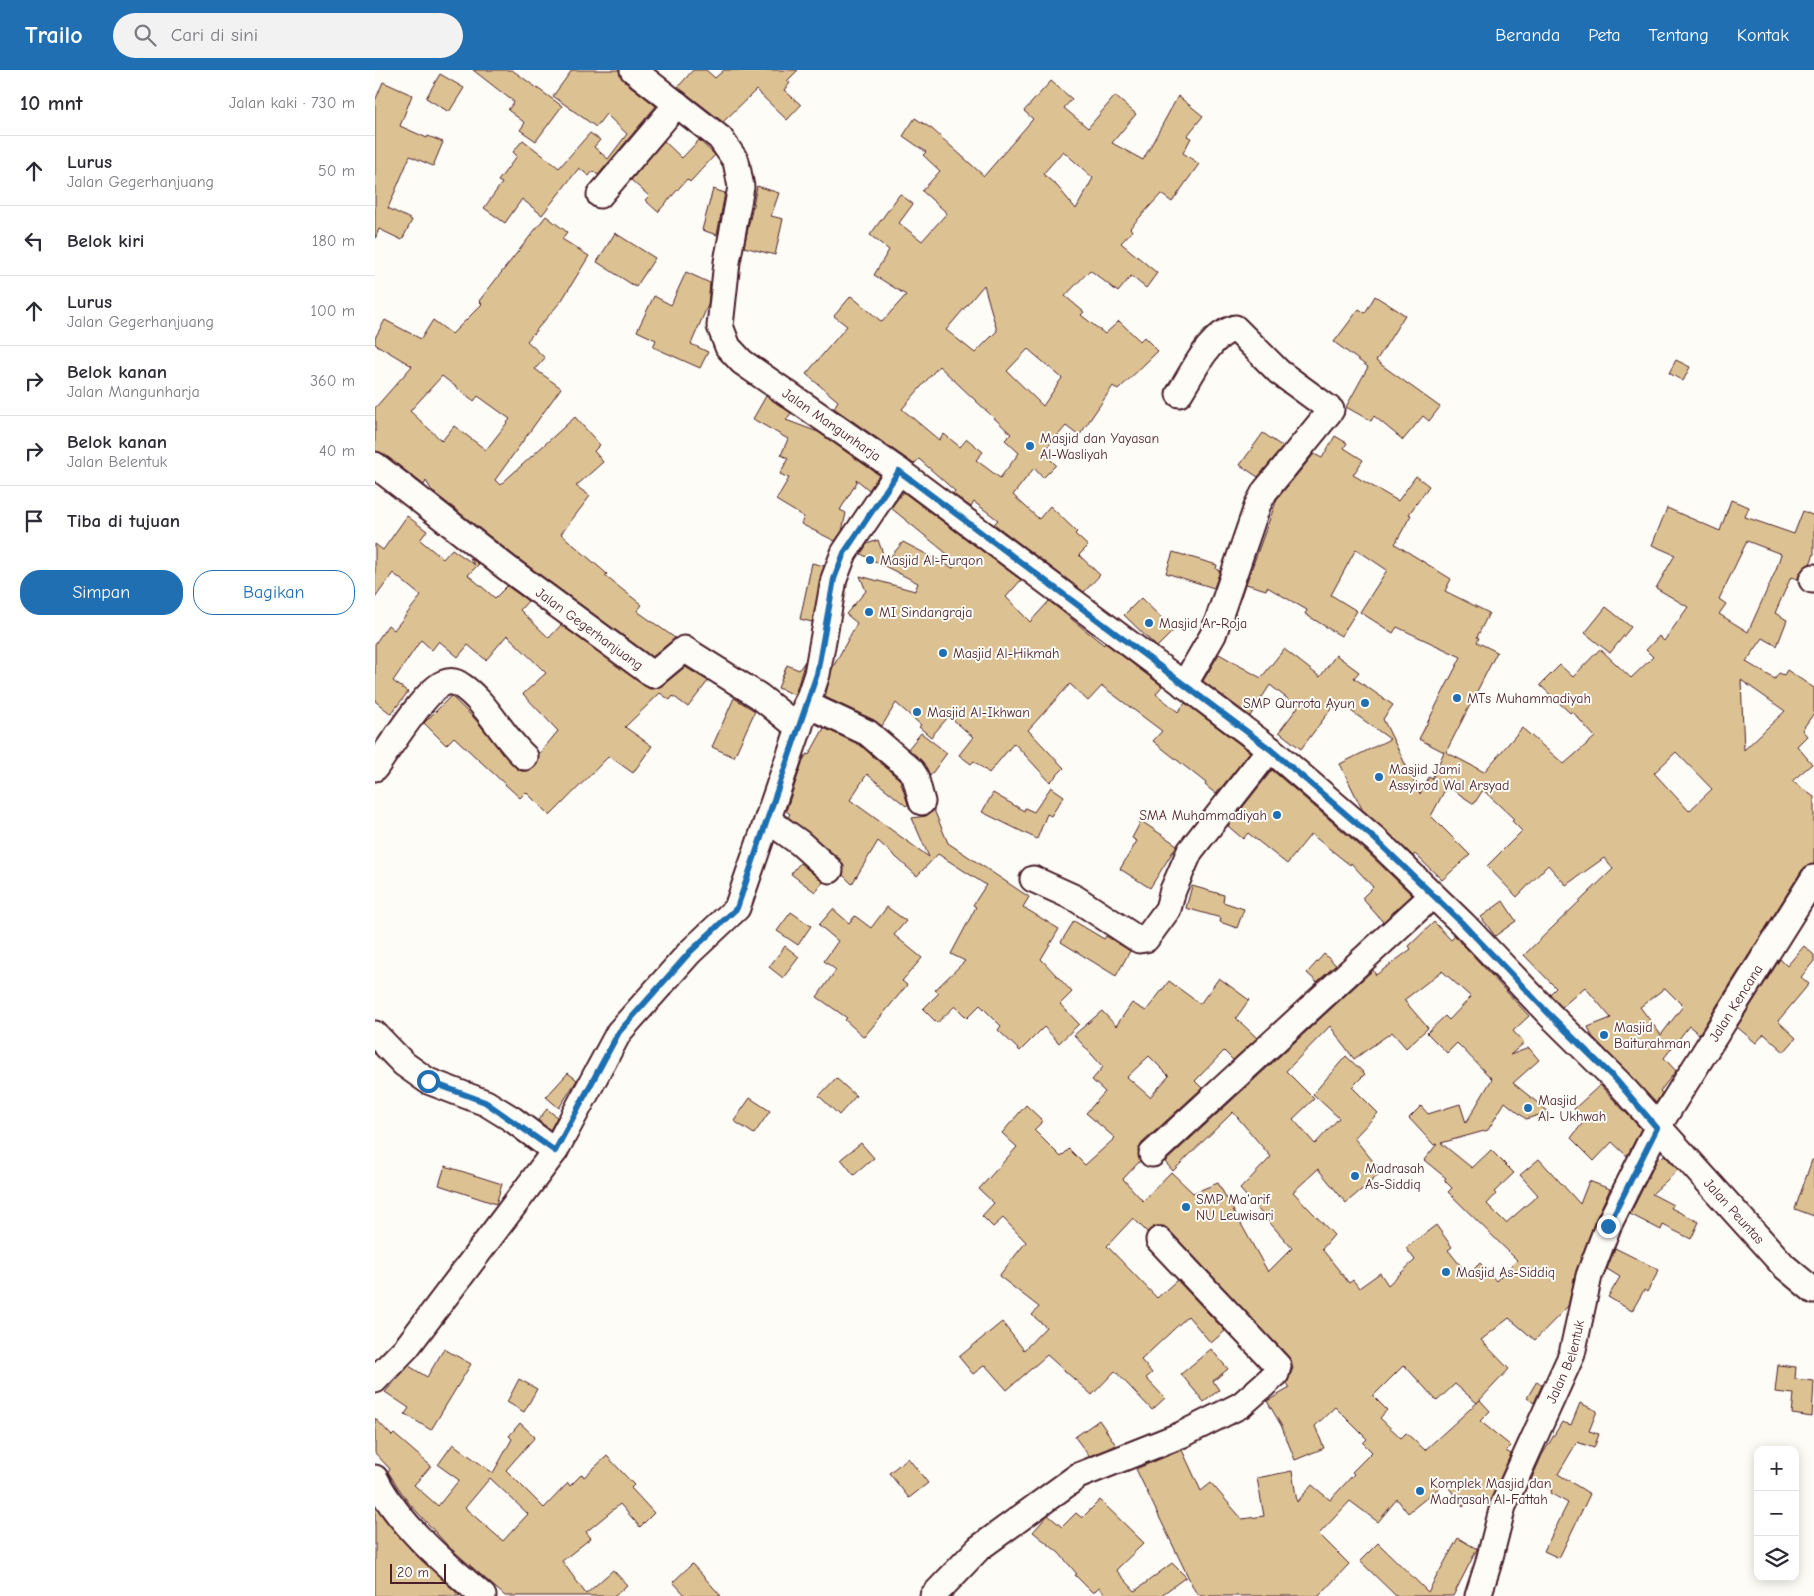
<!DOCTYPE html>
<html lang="id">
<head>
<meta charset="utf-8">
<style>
	body { margin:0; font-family:"Comic Neue",sans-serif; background:#f2f2f3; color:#2b2b33 }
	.controls { position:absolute; right:15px; bottom:15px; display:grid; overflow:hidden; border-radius:10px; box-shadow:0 2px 12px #0003 }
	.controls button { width:45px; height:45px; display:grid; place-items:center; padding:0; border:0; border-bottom:1px solid #e1e1e2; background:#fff; color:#2b2b33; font:25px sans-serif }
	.scale { position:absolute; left:15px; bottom:12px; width:56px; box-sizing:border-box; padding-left:5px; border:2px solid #4a1f2b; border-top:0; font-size:14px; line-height:18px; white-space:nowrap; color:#4a1f2b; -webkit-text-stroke:4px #fdfcf7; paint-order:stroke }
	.stop { position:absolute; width:15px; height:15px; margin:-11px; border:4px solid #1f6fb2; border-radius:50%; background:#fff }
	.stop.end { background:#1f6fb2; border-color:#fff; box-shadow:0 1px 5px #0008 }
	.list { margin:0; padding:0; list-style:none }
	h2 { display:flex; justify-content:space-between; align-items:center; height:65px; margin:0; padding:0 20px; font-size:21px }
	h2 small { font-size:16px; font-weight:400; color:#7c7c81 }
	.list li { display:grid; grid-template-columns:32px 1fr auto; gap:15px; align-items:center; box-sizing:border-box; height:70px; padding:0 20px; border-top:1px solid #e1e1e2 }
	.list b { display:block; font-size:19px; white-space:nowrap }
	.list p { margin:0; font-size:16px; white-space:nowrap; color:#7c7c81 }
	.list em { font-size:16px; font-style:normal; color:#7c7c81 }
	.actions { display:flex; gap:10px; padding:15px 20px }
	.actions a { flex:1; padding:11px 0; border:1px solid #1f6fb2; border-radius:20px; text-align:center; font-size:18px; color:#1f6fb2 }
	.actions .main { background:#1f6fb2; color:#fff }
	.icon { flex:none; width:28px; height:28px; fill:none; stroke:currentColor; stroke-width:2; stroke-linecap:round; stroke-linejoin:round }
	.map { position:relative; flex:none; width:1439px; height:1526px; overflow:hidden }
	header { display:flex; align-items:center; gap:30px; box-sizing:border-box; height:70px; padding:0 25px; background:#1f6fb2; color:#fff }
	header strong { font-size:24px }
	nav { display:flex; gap:28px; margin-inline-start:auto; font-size:18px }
	.search { width:350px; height:45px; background:#f2f2f3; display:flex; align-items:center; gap:12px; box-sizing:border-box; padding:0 18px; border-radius:28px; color:#7c7c81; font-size:19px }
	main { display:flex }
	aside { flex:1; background:#fff }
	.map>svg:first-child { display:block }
	.building { fill:#dcc292; stroke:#4a1f2b; fill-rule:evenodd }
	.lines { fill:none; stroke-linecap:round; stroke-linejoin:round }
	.minor-casing { stroke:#4a1f2b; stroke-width:29 }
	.minor { stroke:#fdfcf7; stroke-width:25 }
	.route { stroke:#1f6fb2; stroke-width:6 }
	.poi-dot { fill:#1f6fb2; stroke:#fdfcf7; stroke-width:2 }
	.labels { text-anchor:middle; stroke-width:4; stroke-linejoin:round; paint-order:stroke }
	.street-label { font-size:14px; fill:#4a1f2b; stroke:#fdfcf7 }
	.poi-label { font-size:14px; fill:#4a1f2b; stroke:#fdfcf7; text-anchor:start }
</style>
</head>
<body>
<header>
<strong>Trailo</strong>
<div class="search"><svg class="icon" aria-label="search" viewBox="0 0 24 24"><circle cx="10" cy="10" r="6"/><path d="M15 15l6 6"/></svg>Cari di sini</div>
<nav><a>Beranda</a><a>Peta</a><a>Tentang</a><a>Kontak</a></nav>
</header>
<main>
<aside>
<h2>10 mnt<small>Jalan kaki · 730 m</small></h2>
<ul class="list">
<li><svg class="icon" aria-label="ahead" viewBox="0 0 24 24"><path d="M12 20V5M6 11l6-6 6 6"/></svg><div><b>Lurus</b><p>Jalan Gegerhanjuang</p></div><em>50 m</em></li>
<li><svg class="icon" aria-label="left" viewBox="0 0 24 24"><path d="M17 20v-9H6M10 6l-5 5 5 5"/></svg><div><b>Belok kiri</b></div><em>180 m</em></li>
<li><svg class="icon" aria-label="ahead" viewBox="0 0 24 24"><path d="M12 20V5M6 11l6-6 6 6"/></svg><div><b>Lurus</b><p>Jalan Gegerhanjuang</p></div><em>100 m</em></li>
<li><svg class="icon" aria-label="right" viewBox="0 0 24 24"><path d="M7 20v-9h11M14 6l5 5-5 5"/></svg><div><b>Belok kanan</b><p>Jalan Mangunharja</p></div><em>360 m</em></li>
<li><svg class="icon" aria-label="right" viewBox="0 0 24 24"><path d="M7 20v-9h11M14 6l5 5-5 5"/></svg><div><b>Belok kanan</b><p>Jalan Belentuk</p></div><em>40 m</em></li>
<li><svg class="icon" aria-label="arrive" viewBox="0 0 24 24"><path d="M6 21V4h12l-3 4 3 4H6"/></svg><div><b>Tiba di tujuan</b></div></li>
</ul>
<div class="actions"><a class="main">Simpan</a><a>Bagikan</a></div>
</aside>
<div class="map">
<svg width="1439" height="1526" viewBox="0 0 1439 1526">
	<rect width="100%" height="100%" fill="#fdfcf7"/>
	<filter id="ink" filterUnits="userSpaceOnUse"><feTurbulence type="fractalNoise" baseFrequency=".02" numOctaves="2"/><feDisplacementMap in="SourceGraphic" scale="10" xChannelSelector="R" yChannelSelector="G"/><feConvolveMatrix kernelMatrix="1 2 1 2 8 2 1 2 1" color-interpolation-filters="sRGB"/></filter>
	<g filter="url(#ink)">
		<path class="building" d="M98,0H137L187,36L161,71L145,60L150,53L133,40L139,32Z
			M197,0H244L249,11L281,36L223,105L218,101L214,106L204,98L167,145L147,129L130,153L109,138L127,113L123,111L142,86L138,82L148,70L184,98L215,63L225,70L219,77L233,89L252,64L231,44L221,57L178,26Z
			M318,0H331L340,8L349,0H423L412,11L415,13L409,20L426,35L412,50L381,20L348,52L303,17Z
			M65,4L89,18L74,42L51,28Z
			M676,11L697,29L689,38L713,58L740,26L761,44L737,73L768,90L803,26L828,46L812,66L816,68L808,83L824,94L797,132L786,124L755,158L757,161L746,173L782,203L771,218L756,206L743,222L715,200L690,226L709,242L706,245L730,264L744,251L765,271L769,267L783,281L743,320L738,316L704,366L691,356L668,382L681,395L668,408L659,398L638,425L664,449L675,436L702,462L700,464L713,476L704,485L725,505L709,522L619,454L623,450L599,432L596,437L578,424L580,421L544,389L539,394L459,338L463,331L431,304L472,256L459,246L476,226L507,252L531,225L499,205L514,180L495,165L525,124L538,134L524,153L547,171L572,143L547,121L565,101L548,85L551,82L528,66L540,48L557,59L609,106L658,49L649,41ZM688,81L718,108L701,139L682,116L668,104ZM609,215L622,261L600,283L571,260ZM653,279L687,308L668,336L632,301ZM564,296L636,364L630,370L644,383L625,408L601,390L608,382L592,369L585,377L569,364L564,370L527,339Z
			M8,12L37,25L25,56L52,68L53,66L68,72L58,96L35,86L13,138L37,150L27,170L4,159L0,169V31Z
			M324,70L340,85L315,112L312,109L283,142L270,130L274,126L256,110L289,71L307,88Z
			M382,116L404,123L396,146L408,149L400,185L369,177Z
			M338,119L350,123L342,165L327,160Z
			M171,146L192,162L187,169L214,186L187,230L152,271L170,288L160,299L186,318L120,410L125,415L200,347L225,375L219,381L228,392L201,416L215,426L186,464L232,504L230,506L267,535L262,541L300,568L277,587L141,487L57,421L51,411L49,415L9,384L0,381V338L37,296L0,274V268L10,250L46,269L58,250L77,264L107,234L104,231ZM67,306L99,331L103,326L135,349L111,380L79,356L67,371L35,341Z
			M240,163L280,188L261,217L222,192Z
			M311,202L335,213L333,235L316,274L333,282L325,298L278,277L281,270L262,261L279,226L296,235Z
			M1000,226L1030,245L1001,291L1065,337L1054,351L1048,346L1028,370L999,346L996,351L971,337L993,297L959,272L984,239L990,243Z
			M1301,290L1315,297L1308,311L1294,303Z
			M391,326L416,343L411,350L443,362L504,405L494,420L481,409L482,412L465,440L471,443L467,461L460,471L426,454L429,447L401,430L414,408L405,404L413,388L406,385L413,369L378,349Z
			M888,363L908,377L883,407L865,395Z
			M960,366L972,373L969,378L988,390L978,405L1023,431L1041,406L1054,416L1034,444L1036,445L1020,474L1076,509L1070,521L1114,543L1102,567L1104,568L1102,572L1122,582L1071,682L1109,702L1147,658L1189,694L1220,667L1197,641L1195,643L1165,615L1185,595L1198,607L1225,579L1256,608L1278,587L1271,580L1284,566L1289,571L1313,537L1281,518L1300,485L1277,475L1292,438L1345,461L1356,430L1374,437L1370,447L1419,464L1428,441L1439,446V484L1435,494L1425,502L1423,509L1416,507L1400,543L1412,550L1402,576L1388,568L1371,592L1400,609L1404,603L1409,605L1412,600L1439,618V643L1427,660L1432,666L1422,676L1437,694L1417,711L1439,727V794L1432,796L1427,800L1324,964L1314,956L1289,988L1301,1001L1285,1021L1287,1023L1281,1033L1217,966L1213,957L1236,948L1210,917L1187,937L1175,924L1181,918L1149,885L1238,799L1229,788L1191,815L1173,795L1142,827L1112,796L1147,761L1137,751L1139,749L1108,720L1099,734L1072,716L1056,746L1095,785L1067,810L1040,784L1038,786L987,739L965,694L1015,669L962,631L926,679L904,662L923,637L895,615L875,646L828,611L844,584L886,608L909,579L945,607L961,585L984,602L979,608L1018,635L1008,649L1045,724L1054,707L1057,709L1069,682L1044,669L1086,587L1022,557L1018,563L985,542L1012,500L981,479L956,525L982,541L966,566L930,544L932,540L892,517L891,520L871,514L902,429L939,384L947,388ZM1372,471L1406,484L1401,500L1373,562L1344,544L1351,534L1344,529ZM1366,610L1410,641L1369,680ZM1301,682L1337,719L1314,741L1279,703ZM1290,918L1308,936L1286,965L1265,937Z
			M528,422L646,510L631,527L655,552L674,531L729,575L730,573L787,616L781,624L803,642L810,633L875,682L841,724L830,715L831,713L778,671L787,661L727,616L713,631L695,614L653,660L689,698L675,712L639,673L614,703L599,691L596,694L584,685L598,667L574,646L556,667L544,657L546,655L521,633L507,656L499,650L450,627L457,599L482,553L471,544L491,521L485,506L540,521L543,513L486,484L492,474L503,470L511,492L528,472L578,498L582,492L516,438Z
			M32,446L52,461L45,470L68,489L77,479L100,495L95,488L104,494L93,505L120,528L132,516L153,531L145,540L174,568L186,555L275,619L287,616L310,597L333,611L313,637L298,626L295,630L285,623L250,657L277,676L258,703L234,686L175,746L151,722L145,728L79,667L71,675L49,653L76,626L99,648L140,697L146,701H153L160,697L164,684L183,661L148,624L171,603L132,565L111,590L93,575L83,587L64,571L57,580L46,570L18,611L33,622L16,644L0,631V574L13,555L19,560L46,526L18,503L0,528V474L8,480Z
			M798,482L842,495L841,499L845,501L839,518L791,503Z
			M437,493L449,496L437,552L425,549Z
			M766,528L799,560L782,577L749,545Z
			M1231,537L1256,557L1235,583L1210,563Z
			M430,591L420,625L403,618L412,595L424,600Z
			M359,628L380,641L359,687L337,677Z
			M449,658L485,675L525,710L533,734L531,736L492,704L475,730L554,787L537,748L551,746L559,740L573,773L654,827L648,837L684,859L666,889L697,922L685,934L704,954L684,973L669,957L645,981L623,960L626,956L605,935L592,948L580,936L562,953L548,939L564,923L560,920L590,891L576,884L601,837L598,835L611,815L563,784L542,806L503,771L477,814L468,805L469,796L465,789L413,747L415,744L411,741L428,690L432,684L434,685Z
			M546,663L572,683L555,706L548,692L533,679Z
			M897,700L991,781L1037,825L1008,852L987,828L998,817L976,793L975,795L936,764L912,794L873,763L868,769L853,756Z
			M676,717L689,726L676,746L672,744L662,769L607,742L618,723L649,741L650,738L659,742Z
			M766,751L802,775L775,818L745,799L762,771L757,768Z
			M425,793L448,812L440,822L416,804Z
			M817,816L849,825L848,832L869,839L862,858L845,852L846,848L811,838Z
			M1128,831L1141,851L1120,866L1106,847Z
			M512,837L531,851L519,865L547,888L527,911L532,915L489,967L470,950L472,948L442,927L461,900L449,891L463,871L444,855L458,839L474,853L480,846L496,858Z
			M416,842L436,856L423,875L402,861Z
			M699,851L729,869L731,866L755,881L741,906L686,872Z
			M1059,852L1076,870L1080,866L1154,946L1138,961L1149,973L1135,985L1154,978L1164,990L1138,1013L1174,1042L1151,1049L1130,1032L1113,1060L1066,1073L1097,1098L1116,1080L1139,1103L1119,1122L1121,1124L1112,1134L1131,1153L1163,1125L1145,1105L1164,1089L1205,1134L1214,1111L1235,1119L1220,1151L1201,1201L1193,1236L1160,1270L1134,1248L1106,1270L1134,1299L1102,1333L1080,1314L1062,1331L1029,1295L998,1326L1012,1340L1005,1348L1026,1368L1031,1363L1050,1380L1105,1330L1115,1341L1105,1351L1136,1376L1131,1381L1136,1384L1113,1435L1102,1426L1088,1436L1070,1413L1033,1443L1022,1429L1003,1452L975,1431L944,1464L974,1494L944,1526H826L820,1521L761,1399L807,1380L826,1421L836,1413L867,1449L889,1446L882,1408L917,1401L922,1432L937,1415L955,1430L979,1404L977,1402L997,1382L988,1373L992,1369L960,1337L940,1356L949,1378L920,1390L906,1355L892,1331L915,1318L912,1313L918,1298L914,1287L794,1160L789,1156H781L772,1162L758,1148L732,1176L782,1228L802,1210L850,1261L836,1273L813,1246L766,1290L777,1303L771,1308L790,1328L777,1340L740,1301L717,1325L672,1285L632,1320L610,1295L598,1304L584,1287L627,1252L649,1280L671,1257L657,1245L664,1237L624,1206L651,1172L628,1148L618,1157L607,1146L619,1133L604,1119L642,1077L627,1063L651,1035L668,1051L659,1060L686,1087L694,1079L710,1095L740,1068L711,1043L730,1022L717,1010L728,997L699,965L727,941L741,956L757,933L771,941L794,911L825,934L844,908L874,930L861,948L882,968L858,990L849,981L820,1011L827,1018L767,1073L763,1080L765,1091L748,1109L768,1131L796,1102L818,1123L843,1113L893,1202L917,1178L865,1119L896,1087L858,1042L798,1101L790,1092L998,900L1001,905L1036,879L1034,876ZM1067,901L1096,927L1074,950L1070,946L1052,963L1072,983L1082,973L1117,1009L1091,1053L1085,1034L1053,1044L1046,1036L1034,1048L1059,1075L1062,1074L1049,1090L1071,1108L1069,1110L1077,1118L1073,1122L1142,1190L1121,1211L1105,1193L1093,1205L1073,1180L1077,1177L1061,1155L1031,1178L1040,1190L1013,1215L1005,1203L984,1218L978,1210L974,1213L947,1179L959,1165L918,1122L943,1099L971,1133L1007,1102L979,1068L1003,1043L977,1017L990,1004L971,986L938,1024L964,1048L940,1074L918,1049L939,1029L911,1001L955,956L979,989L1017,962L1031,978L1053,958L1029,930ZM774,986L794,1006L775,1027L752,1007Z
			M410,876L424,887L408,908L394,897Z
			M1429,876L1439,885V891L1426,907L1434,914L1403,951L1421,968L1409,982L1389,964L1381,973L1362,957L1405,889L1412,896Z
			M949,884L961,895L942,912L932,903Z
			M193,1003L202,1010L184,1038L171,1027Z
			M461,1008L481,1026L464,1045L444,1026Z
			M1225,1015L1266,1059L1252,1086L1237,1072L1219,1091L1196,1068L1210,1050L1199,1039Z
			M375,1028L395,1041L379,1064L359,1051Z
			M172,1039L182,1047L175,1060L163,1050Z
			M486,1073L499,1088L479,1105L466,1089Z
			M1289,1085L1303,1100L1277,1124L1298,1135L1296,1138L1324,1152L1316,1169L1288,1155L1286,1160L1255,1144L1284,1086L1286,1088Z
			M1437,1090H1439V1146L1420,1139Z
			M70,1096L127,1114L121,1134L64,1115Z
			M1240,1178L1284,1200L1272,1222L1269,1220L1257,1241L1233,1227L1245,1207L1232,1199Z
			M69,1279L96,1294L56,1360L30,1344L34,1338L10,1322L34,1296L52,1307Z
			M836,1279L853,1299L838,1311L844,1320L829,1332L806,1304Z
			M1403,1295L1421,1297L1420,1309L1439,1311L1437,1347L1417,1344L1419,1324L1400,1322Z
			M144,1309L162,1319L149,1342L132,1332Z
			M1162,1311L1167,1315L1159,1333L1152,1328Z
			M1205,1333L1222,1341L1214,1361L1224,1364L1219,1378L1202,1372L1183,1404L1215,1424L1184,1488L1169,1481L1193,1433L1175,1423L1177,1420L1156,1410L1167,1385L1187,1352L1196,1355Z
			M0,1348L17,1366L19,1364L56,1396L39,1415L63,1436L84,1410L63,1395L78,1374L118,1403L137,1369L134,1366L145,1353L160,1367L131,1400L169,1438L193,1413L195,1416L207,1404L209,1407L232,1386L259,1415L256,1418L279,1443L265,1457L245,1434L211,1462L216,1468L187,1491L211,1524L238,1500L252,1515L240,1526H130L73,1476L33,1432L13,1402L15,1399L0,1383ZM115,1408L153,1444L128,1471L90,1438Z
			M724,1350L741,1375L714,1386L700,1367Z
			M533,1388L553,1413L534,1428L514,1403Z
			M725,1430L769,1473L741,1500L760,1521L797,1493L811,1507L785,1526H732L724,1517L718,1523L700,1505L702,1504L684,1483L658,1462L673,1445L687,1457L701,1443L707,1448Z
			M0,1436L38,1482L85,1526H0Z
			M1083,1468L1102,1479L1078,1526H1021L985,1491L1003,1473L1053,1522Z
			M317,1494L329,1507L346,1526H311L298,1512Z"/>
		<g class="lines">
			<g class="minor-casing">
				<g id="minor">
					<path id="s1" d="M258,0L345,68L361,91L366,117L352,192L345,256L353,277L367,292L524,401L895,679L1001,770L1088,854L1175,945L1242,1011L1409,1196L1439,1221"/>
					<path d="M225,125L302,34"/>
					<path d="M804,324C819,301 833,266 860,258L904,302L956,340L890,421L883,434L838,565L809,615"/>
					<path id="s2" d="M0,395L132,498L278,605L309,579L384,626L424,658L442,604L459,509L469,483L524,401"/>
					<path d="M1437,510L1439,507"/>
					<path d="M431,634L493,663L536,700L540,706L547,732"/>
					<path d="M0,698C13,680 50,620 69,613C76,610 82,612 87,616C112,633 127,666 150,687"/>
					<path d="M393,750L425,773L455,800"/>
					<path d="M658,809L700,828L764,870L771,869L793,839L798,820L815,781L895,679"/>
					<path d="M0,964L29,994L53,1011L111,1033L137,1049L180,1081"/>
					<path d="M777,1084L1058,825"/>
					<path d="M0,1310L32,1277L180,1081L244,962L315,882L362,838L424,658"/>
					<path d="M0,1408C23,1454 69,1493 108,1526"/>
					<path d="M558,1526L604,1478L703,1406L806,1365L866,1335L901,1304L903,1296L784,1170"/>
					<path id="s3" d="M1103,1526L1113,1495L1128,1436L1197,1284L1214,1206L1233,1156L1282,1058L1439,808"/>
				</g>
			</g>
			<use href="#minor" class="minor"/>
		</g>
	</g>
	<g class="lines" filter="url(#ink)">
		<path class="route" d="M53,1011L110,1032L180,1081L244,962L315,882L362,838L442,604L459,509L469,483L524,401L895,679L1001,770L1088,854L1175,945L1242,1011L1282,1058L1233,1156"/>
	</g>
	<g class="poi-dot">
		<circle cx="655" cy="376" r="5"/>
		<circle cx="495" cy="490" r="5"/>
		<circle cx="494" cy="542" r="5"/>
		<circle cx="774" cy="553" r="5"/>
		<circle cx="568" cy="583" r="5"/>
		<circle cx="1082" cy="628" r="5"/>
		<circle cx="990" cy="633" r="5"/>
		<circle cx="542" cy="642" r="5"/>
		<circle cx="1004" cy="707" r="5"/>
		<circle cx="902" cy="745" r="5"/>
		<circle cx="1229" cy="965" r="5"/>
		<circle cx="1153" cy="1038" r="5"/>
		<circle cx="980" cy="1106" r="5"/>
		<circle cx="811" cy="1137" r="5"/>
		<circle cx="1071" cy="1202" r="5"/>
		<circle cx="1045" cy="1421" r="5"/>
	</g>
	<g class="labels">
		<g class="street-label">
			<text dy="5" stroke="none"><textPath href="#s1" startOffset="458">Jalan Mangunharja</textPath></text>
			<text dy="5" stroke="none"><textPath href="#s2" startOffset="270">Jalan Gegerhanjuang</textPath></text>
			<text dy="5" stroke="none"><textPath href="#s3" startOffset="651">Jalan Kencana</textPath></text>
			<text dy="5" stroke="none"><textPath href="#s1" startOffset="1659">Jalan Peuntas</textPath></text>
			<text dy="5" stroke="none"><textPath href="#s3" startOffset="251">Jalan Belentuk</textPath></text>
		</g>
		<g class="poi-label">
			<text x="665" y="373">Masjid dan Yayasan<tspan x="665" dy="16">Al-Wasliyah</tspan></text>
			<text x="505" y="495">Masjid Al-Furqon</text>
			<text x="504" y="547">MI Sindangraja</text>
			<text x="784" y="558">Masjid Ar-Roja</text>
			<text x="578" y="588">Masjid Al-Hikmah</text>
			<text x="1092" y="633">MTs Muhammadiyah</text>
			<text x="980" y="638" text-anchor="end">SMP Qurrota Ayun</text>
			<text x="552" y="647">Masjid Al-Ikhwan</text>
			<text x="1014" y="704">Masjid Jami<tspan x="1014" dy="16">Assyirod Wal Arsyad</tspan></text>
			<text x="892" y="750" text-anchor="end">SMA Muhammadiyah</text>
			<text x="1239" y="962">Masjid<tspan x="1239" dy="16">Baiturahman</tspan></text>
			<text x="1163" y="1035">Masjid<tspan x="1163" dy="16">Al- Ukhwah</tspan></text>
			<text x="990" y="1103">Madrasah<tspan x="990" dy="16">As-Siddiq</tspan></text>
			<text x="821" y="1134">SMP Ma'arif<tspan x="821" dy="16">NU Leuwisari</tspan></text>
			<text x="1081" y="1207">Masjid As-Siddiq</text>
			<text x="1055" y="1418">Komplek Masjid dan<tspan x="1055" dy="16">Madrasah Al-Fattah</tspan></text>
		</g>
	</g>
</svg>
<div class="controls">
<button>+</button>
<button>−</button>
<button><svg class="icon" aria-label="layers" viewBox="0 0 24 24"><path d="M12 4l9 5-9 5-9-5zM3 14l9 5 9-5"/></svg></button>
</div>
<div class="scale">20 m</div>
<div class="stop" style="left:53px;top:1011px"></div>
<div class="stop end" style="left:1233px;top:1156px"></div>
</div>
</main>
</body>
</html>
